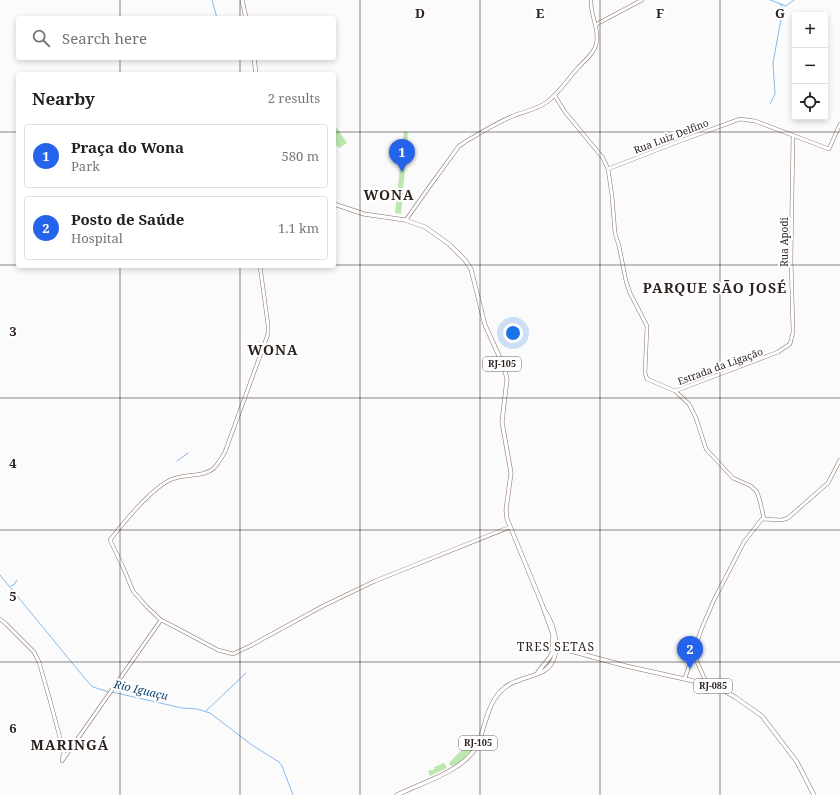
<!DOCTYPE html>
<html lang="en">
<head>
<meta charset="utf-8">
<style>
	body { margin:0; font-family:"Noto Serif",serif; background:#f2f2f2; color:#202124 }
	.controls { position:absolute; right:12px; top:12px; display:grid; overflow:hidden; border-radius:4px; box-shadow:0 2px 6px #0003 }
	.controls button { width:36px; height:36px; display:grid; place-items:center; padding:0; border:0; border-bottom:1px solid #e0e0e0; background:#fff; color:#202124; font:20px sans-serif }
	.you { position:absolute; left:513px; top:333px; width:14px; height:14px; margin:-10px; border:3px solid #fff; border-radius:50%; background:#1a73e8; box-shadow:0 0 0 6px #1a73e833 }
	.badge { display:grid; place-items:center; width:26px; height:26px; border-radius:50%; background:#2563eb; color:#fff; font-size:13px; font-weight:700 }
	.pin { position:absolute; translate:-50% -33px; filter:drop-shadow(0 1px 2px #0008) }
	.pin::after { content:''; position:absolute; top:21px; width:14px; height:12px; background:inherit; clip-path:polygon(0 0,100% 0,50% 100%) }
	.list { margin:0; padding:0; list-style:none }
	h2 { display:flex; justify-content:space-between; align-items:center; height:52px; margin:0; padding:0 16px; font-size:17px }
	h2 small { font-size:13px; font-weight:400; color:#757577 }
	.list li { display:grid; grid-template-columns:26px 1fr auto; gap:12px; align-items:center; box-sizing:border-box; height:64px; margin:0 8px 8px; padding:0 8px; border:1px solid #e0e0e0; border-radius:4px }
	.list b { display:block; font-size:15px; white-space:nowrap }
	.list p { margin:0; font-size:13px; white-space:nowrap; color:#757577 }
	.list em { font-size:13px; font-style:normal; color:#757577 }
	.icon { flex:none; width:22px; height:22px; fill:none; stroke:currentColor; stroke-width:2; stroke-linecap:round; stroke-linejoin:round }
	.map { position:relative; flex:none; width:840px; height:795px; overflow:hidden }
	.search { position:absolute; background:#fff; box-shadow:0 2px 6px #0003; left:16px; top:16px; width:320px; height:44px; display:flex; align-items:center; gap:10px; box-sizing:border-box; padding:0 14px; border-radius:4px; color:#757577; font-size:15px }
	.panel { position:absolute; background:#fff; box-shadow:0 2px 6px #0003; left:16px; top:72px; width:320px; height:196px; border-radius:4px }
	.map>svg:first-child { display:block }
	.green { fill:#bce7ae }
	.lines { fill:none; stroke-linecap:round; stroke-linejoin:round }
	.stream { stroke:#86b9eb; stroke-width:1 }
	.secondary-casing { stroke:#897066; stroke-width:4 }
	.primary-casing { stroke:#897066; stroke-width:4.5 }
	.secondary { stroke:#fff; stroke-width:3 }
	.primary { stroke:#fff; stroke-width:3.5 }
	.grid { fill:none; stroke:#2e231f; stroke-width:1; stroke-opacity:0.55 }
	.labels { text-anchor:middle; stroke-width:4; stroke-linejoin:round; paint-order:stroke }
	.shield { fill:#fff; stroke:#6d6562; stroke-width:1 }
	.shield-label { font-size:9px; font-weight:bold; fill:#2e231f }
	.street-label { font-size:10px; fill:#2e231f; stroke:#fff }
	.water-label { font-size:11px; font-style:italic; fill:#084270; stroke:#fff }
	.quarter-label { font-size:12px; letter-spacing:1px; fill:#2e231f; stroke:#fff }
	.district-label { font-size:14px; font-weight:bold; letter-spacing:1px; fill:#2e231f; stroke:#fff }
	.grid-label { font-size:13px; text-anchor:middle; font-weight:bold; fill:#2e231f; stroke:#fff; stroke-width:4; stroke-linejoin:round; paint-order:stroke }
</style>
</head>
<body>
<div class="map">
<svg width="840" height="795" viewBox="0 0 840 795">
	<rect width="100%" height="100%" fill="#fbfbfb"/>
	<path class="green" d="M335,128H337L347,143L339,148L334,143V129Z
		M404,131L408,132L401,214L395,213Z
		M469,742L475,744C469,753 462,764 451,766L449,763Z
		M444,763L447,768L430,776L428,771L435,769L434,767Z"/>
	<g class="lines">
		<path class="stream" d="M212,0L217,18
			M770,0L786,6L794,0
			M770,104L775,94L773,63L783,8L780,4
			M177,461L188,453
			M0,575L87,681L93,687L109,692
			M11,586L14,585L17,580
			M112,692L182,708L197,709L210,713L252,745L279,762L282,766L293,795
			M206,711L246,673"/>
		<g class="secondary-casing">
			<path id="secondary" d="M595,25L642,0
				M555,96L565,112L603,158L608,169L612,196L615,233L619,246L626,281L630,293L647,326L645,373L647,379L675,391L689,404L696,418L706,449L733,478L751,486L757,492L760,501L764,519
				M608,169L680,141L740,119L755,121L829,149L840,124
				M406,220L427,190L459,146L465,142C480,133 496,123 513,116C525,111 536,110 547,102C559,93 567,80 577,69C583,62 594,54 596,45C600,30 590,15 591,0
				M260,266L268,325V334L225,452C222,457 219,463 214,468C203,478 184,473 170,480C150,490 124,522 110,540L123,567L133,591L147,607L161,620L171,625L218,650L233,654L250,646L323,606L375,581L510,527
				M675,391L778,352L790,344L793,332L791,258L793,136
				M0,619L6,624L34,652L39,662L51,704L64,753L62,759
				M693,653L707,684
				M685,678L701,630L714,600L744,542L762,519L782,520L788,518L828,483L840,460
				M62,761L161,620"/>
		</g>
		<g class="primary-casing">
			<path id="primary" d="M242,0L246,18
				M254,58L256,74
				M334,204L364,214L405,220L425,227L449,244L465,260L471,269L485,325L504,367L507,379L502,422L511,473L506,510L507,519L542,604L553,635L552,653L550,657L538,672
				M556,647L626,666L707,684L717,687L735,697L762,716L797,762L814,795
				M397,795C423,782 465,771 478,744C485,727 487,705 501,691C511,680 529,678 542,672C564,660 556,628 545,611"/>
		</g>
		<use href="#secondary" class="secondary"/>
		<use href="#primary" class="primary"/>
	</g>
	<path class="grid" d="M120,0V18M240,0V18M360,0V795M480,0V795M600,0V795M720,0V795M120,58V74M240,58V74M0,132H18M334,132H840M0,265H18M334,265H840M120,266V795M240,266V795M0,398H840M0,530H840M0,662H840"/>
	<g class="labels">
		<g class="shield">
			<rect x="483" y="357" width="38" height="14" rx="3"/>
			<rect x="694" y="679" width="38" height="14" rx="3"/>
			<rect x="459" y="736" width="38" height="14" rx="3"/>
		</g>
		<g class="shield-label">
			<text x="502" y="367">RJ-105</text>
			<text x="713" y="689">RJ-085</text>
			<text x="478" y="746">RJ-105</text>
		</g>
		<g class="street-label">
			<text transform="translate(671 136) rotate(-21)" y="4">Rua Luiz Delfino</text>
			<text transform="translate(784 242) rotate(-90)" y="4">Rua Apodi</text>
			<text transform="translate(720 366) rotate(-20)" y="4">Estrada da Ligação</text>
		</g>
		<g class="water-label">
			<text transform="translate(141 690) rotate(13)" y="4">Rio Iguaçu</text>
		</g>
		<g class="quarter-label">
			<text x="556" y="651">TRES SETAS</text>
		</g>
		<g class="district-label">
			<text x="389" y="200">WONA</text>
			<text x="715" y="293">PARQUE SÃO JOSÉ</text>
			<text x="273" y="355">WONA</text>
			<text x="70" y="750">MARINGÁ</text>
		</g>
	</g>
	<g class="grid-label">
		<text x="420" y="18">D</text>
		<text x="540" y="18">E</text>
		<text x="660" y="18">F</text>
		<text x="780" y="18">G</text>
		<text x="13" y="336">3</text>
		<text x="13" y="468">4</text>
		<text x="13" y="601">5</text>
		<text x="13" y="733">6</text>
	</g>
</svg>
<div class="controls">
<button>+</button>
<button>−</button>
<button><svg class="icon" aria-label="locate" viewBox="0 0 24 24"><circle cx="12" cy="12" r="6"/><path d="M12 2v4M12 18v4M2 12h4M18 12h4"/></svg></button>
</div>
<div class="you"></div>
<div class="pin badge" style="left:402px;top:172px">1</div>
<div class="pin badge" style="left:690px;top:669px">2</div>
<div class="search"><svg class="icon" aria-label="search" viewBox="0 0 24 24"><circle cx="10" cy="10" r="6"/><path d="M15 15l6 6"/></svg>Search here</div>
<section class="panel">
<h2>Nearby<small>2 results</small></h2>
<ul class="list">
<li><span class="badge">1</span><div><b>Praça do Wona</b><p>Park</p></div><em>580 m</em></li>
<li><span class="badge">2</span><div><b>Posto de Saúde</b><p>Hospital</p></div><em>1.1 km</em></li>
</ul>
</section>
</div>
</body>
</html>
